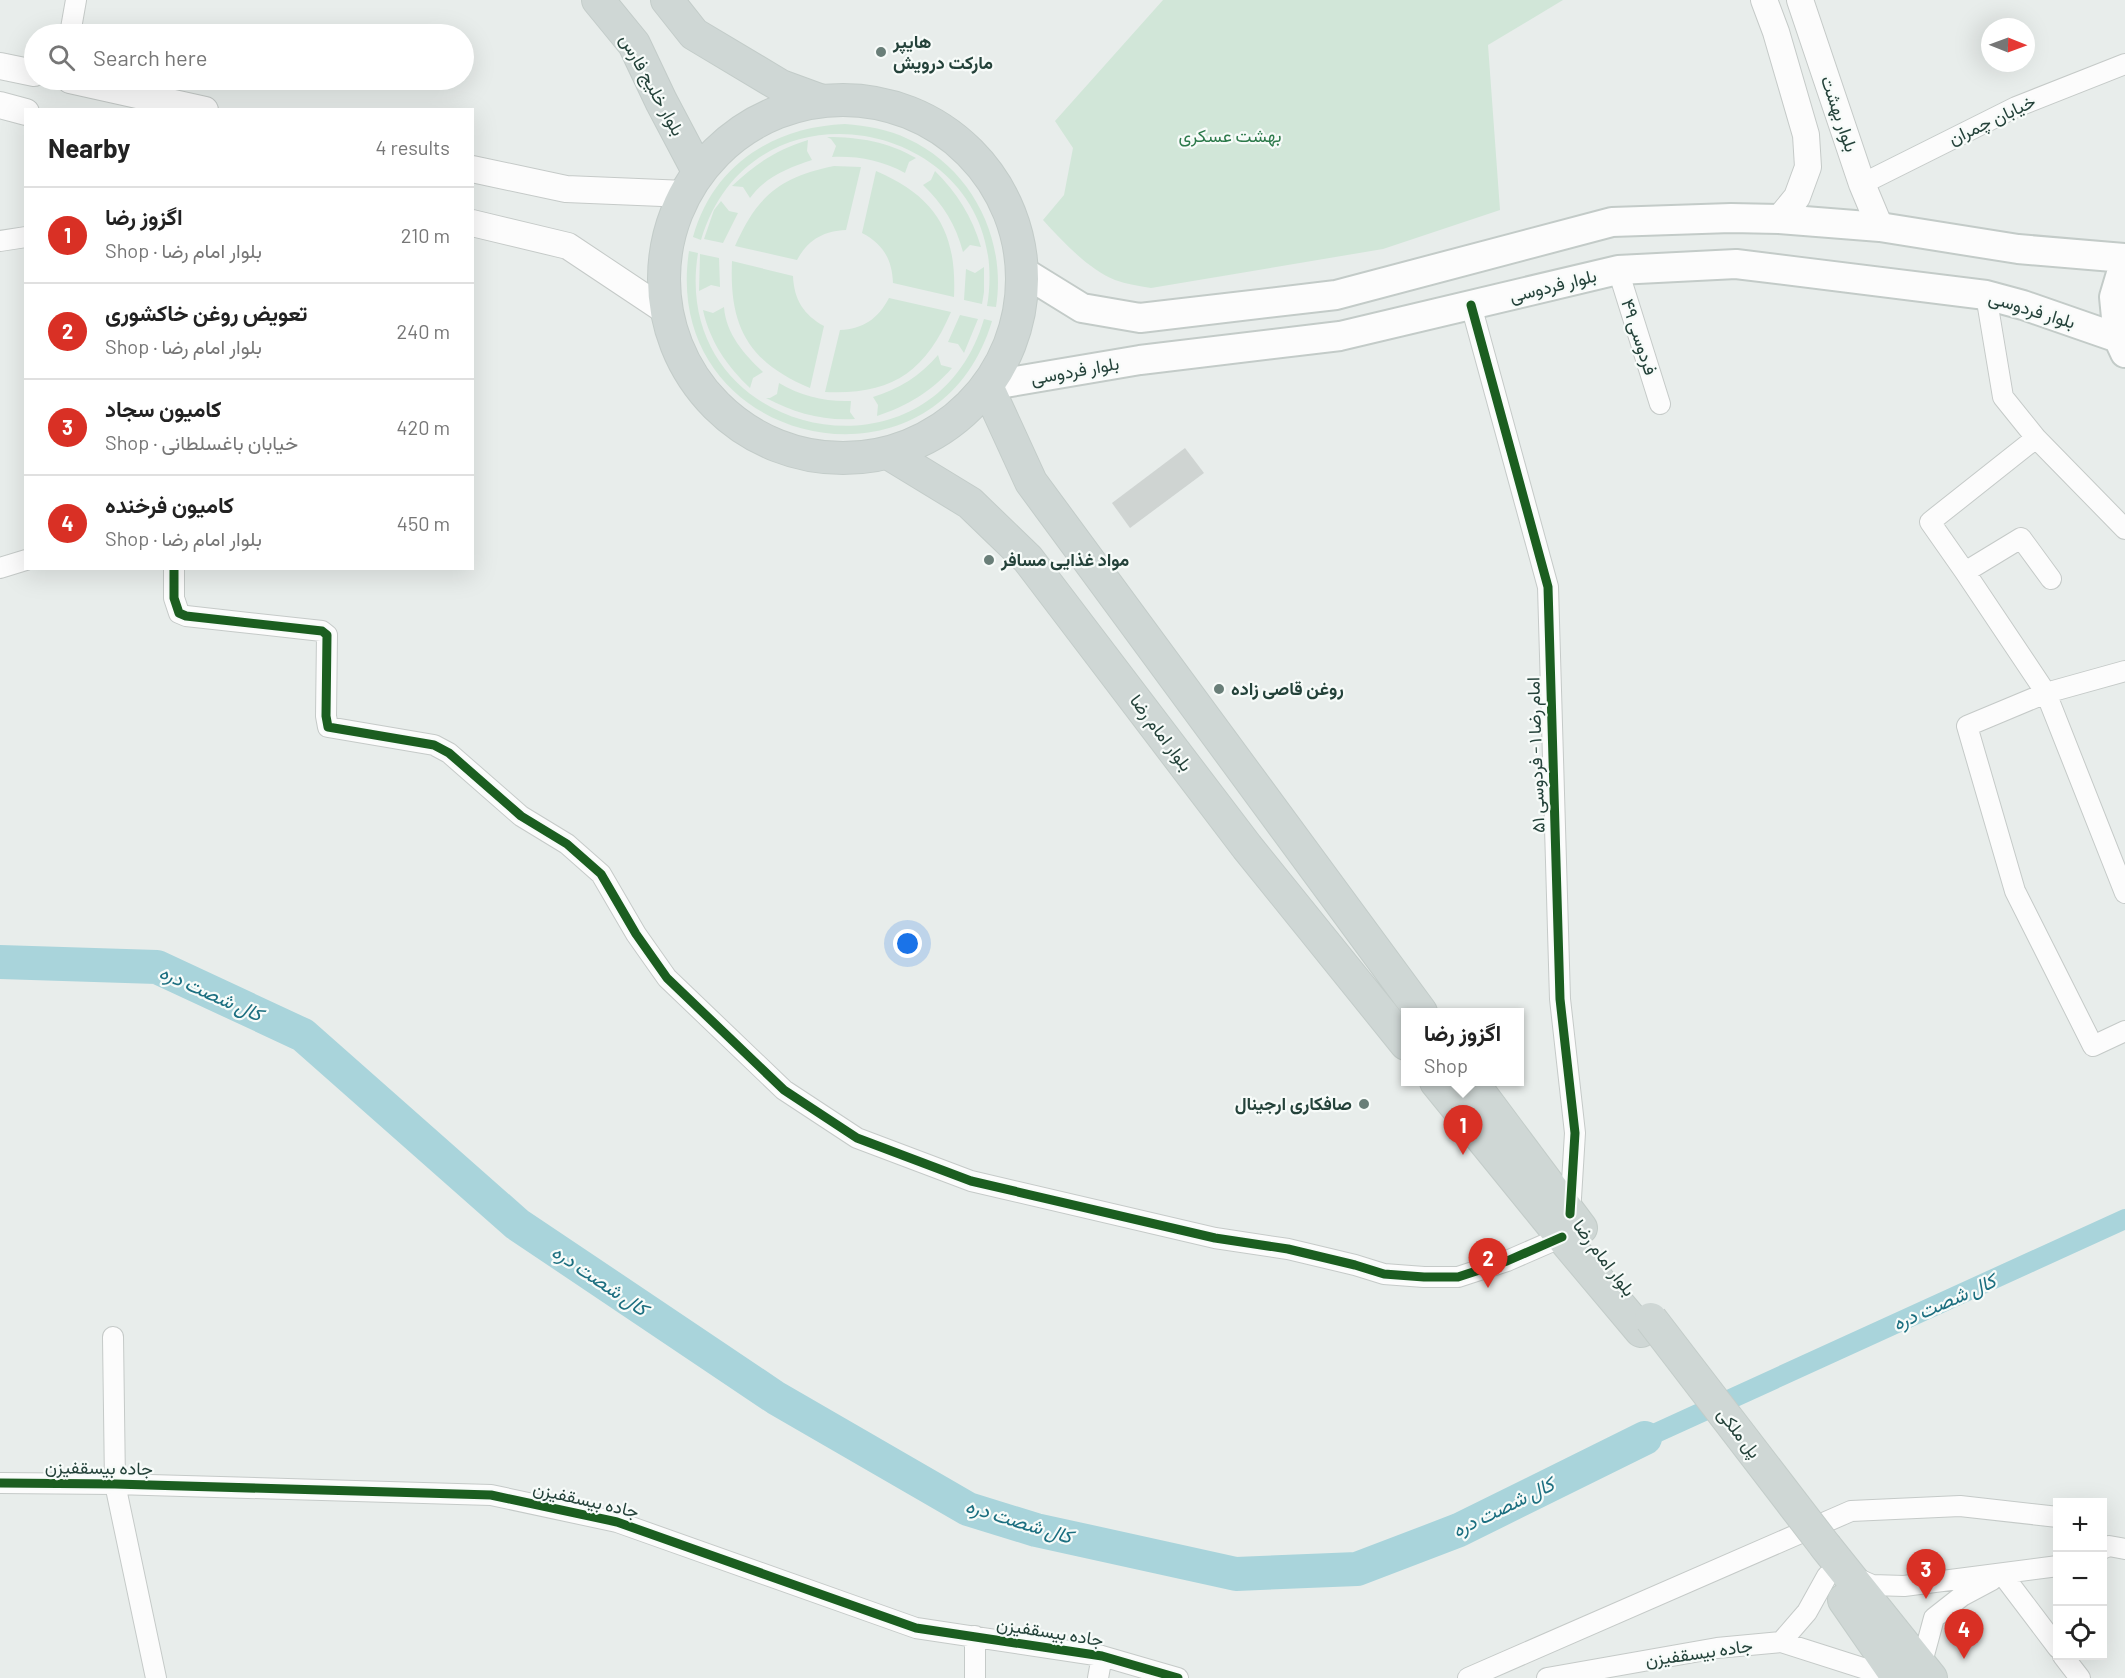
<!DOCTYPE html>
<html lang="en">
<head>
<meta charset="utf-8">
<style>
	body { margin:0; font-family:Barlow,Vazirmatn,sans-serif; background:#f6f6f6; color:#222 }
	.controls { position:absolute; right:18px; bottom:18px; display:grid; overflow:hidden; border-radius:0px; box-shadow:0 6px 24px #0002 }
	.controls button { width:54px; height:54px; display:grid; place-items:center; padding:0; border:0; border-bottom:2px solid #e0e0e0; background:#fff; color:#222; font:30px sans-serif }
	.compass { position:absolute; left:1981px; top:18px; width:54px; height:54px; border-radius:50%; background:#fff; box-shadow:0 6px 24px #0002; rotate:91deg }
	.you { position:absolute; left:908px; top:944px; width:21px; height:21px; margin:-15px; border:4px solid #fff; border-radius:50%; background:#1a73e8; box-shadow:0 0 0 9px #1a73e833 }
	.badge { display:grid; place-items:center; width:39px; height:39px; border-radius:50%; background:#d93025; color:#fff; font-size:20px; font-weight:700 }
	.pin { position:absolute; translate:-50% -50px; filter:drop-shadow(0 2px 3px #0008) }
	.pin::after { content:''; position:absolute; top:32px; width:21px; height:18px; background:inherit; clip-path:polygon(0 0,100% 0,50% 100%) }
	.popup { position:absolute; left:1401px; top:1008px; width:123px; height:78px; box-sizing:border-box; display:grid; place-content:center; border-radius:0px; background:#fff; filter:drop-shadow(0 2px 4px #0005); font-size:20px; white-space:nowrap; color:#767676 }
	.popup b { font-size:22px; color:#222 }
	.popup::after { content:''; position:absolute; left:50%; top:100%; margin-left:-12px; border:12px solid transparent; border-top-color:#fff }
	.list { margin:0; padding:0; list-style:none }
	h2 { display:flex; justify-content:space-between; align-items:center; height:78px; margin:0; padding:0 24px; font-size:26px }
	h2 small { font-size:20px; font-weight:400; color:#767676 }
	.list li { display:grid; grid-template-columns:39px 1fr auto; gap:18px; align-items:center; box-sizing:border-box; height:96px; padding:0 24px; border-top:2px solid #e0e0e0 }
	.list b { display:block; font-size:22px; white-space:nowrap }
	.list p { margin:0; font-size:20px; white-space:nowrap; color:#767676 }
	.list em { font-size:20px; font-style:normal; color:#767676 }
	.icon { flex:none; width:33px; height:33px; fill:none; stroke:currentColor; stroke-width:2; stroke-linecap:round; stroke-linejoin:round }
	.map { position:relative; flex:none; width:2125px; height:1678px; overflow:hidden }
	.search { position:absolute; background:#fff; box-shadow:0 6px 24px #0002; left:24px; top:24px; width:450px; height:66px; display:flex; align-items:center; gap:15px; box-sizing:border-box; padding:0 21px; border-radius:33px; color:#767676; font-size:22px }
	.panel { position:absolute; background:#fff; box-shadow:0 6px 24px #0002; left:24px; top:108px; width:450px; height:462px; border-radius:0px }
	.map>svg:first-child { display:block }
	.green { fill:#d1e6d8 }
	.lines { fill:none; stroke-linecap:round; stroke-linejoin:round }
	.canal { stroke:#a9d4db; stroke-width:20 }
	.river { stroke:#a9d4db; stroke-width:34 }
	.building { fill:#cfd4d2 }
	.minor-casing { stroke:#c5cac8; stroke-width:22 }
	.tertiary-casing { stroke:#c5cac8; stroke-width:28 }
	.secondary-casing { stroke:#c3cbc8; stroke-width:32 }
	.primary-casing { stroke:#c3ccc9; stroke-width:34 }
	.minor { stroke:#fcfcfc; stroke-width:20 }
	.tertiary { stroke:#fcfcfc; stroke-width:26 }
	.secondary { stroke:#fcfcfc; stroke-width:28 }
	.primary { stroke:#cfd7d5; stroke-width:32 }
	.primary-bridge-casing { stroke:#c3ccc9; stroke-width:34; stroke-linecap:butt }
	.primary-bridge { stroke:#cfd7d5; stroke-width:32 }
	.cycleway-casing { stroke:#f7fbf9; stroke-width:13 }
	.cycleway { stroke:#1b5e20; stroke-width:9 }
	.poi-dot { fill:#697e78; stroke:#f7fbf9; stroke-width:2 }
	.labels { text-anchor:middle; stroke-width:4.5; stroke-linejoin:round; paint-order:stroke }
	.poi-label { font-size:18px; font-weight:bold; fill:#24423a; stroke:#f7fbf9; text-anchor:start }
	.street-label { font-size:18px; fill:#24423a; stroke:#f7fbf9 }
	.park-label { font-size:18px; fill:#2d7a4b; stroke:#f7fbf9 }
	.water-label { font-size:20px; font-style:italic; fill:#1c6f80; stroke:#f7fbf9 }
</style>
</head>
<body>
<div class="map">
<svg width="2125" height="1678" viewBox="0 0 2125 1678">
	<rect width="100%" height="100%" fill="#e8edeb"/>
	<path class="green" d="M1163,0H1563L1488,45L1500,210L1383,249L1151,288C1139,286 1126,284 1115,280C1088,269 1062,241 1043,220L1064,195L1073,148L1055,121Z
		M845,124C867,126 888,129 908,139C971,168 1007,238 996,307L987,306C1018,125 754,62 701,240L693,237C713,165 773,127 845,124Z
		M827,137C860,137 888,142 916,158L909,162L905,173C881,160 858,156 832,157L836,146L831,139Z
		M808,140L807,151L812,160C788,168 765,177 750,198L743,187L732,186C757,163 776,150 808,140Z
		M834,166L861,167L846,230C823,231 808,240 797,260L735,246C757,196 780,177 834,166Z
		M876,171C936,197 957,232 954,297L893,283C892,259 883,244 862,233Z
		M935,171C957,193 972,216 981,247L970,245L963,252C956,225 943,204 923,185L931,180Z
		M721,201L729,211L738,213L723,243L704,239L714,210Z
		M689,251L698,253C668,437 932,497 984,319L992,321C936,509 659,447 689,251Z
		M700,254L719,258L720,287L711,285L699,291Z
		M732,261L793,276C794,300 804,315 824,326L810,388C749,362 729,328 732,261Z
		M984,267V292L982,304L964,300L966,269L975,273Z
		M889,298L951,312C925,373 891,395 825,392L840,330C863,329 878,319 889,298Z
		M724,307C726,334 744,354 763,372L753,378L750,388C727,366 710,342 703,310L713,313Z
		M960,315L978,319L964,353L958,344L948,342Z
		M938,355L941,365L952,368C931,392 907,406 877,416L878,405L873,397C899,389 920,376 938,355Z
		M779,383C801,396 825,402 851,401L850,412L855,419C822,421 795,413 766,398H770L777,394Z"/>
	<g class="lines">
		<path class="canal" d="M1645,1438L2125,1219"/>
		<path class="river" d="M0,962L157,967L303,1035L517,1224L776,1398L968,1509L1036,1530L1236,1574L1357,1569L1459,1530L1645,1438"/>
	</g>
	<path class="building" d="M1185,448L1204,473L1130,528L1112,503Z"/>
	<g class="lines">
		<g class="minor-casing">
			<path id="minor" d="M70,34L76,0
				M1862,184L2016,107L2125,64
				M0,241L26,237
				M1618,270L1660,404
				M1986,295L2003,397L2036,438L2125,529
				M1471,305L1548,587L1560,999L1575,1133L1570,1214
				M2036,438L1930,522L1965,572L2046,693L2125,893
				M0,568L26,560
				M174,568V598L179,613L186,616L322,631L327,635L326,716L328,727L434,745L449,753L521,816L567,844L601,874L636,934L667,978L784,1090L857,1138L971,1181L1215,1238L1288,1249L1355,1265L1384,1274L1424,1277H1458L1507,1261L1562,1237
				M1965,572L2021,538L2051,579
				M2125,671L2046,693L1967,726L2015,891L2093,1046L2125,1031
				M113,1337L115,1484L156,1678
				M0,1483L115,1484L491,1495L617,1522L916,1628L1102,1656L1178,1678
				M2102,1549L2109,1546L2125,1549
				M2002,1574L2058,1648
				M1854,1577L1872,1585L1904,1586L2058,1566
				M1781,1642L1807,1612L1827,1576
				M2063,1656L2080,1678
				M1921,1666L1934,1618L1962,1596L1992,1580
				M975,1678V1636
				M1098,1678L1102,1656
				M1468,1678L1851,1511L1960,1506L2058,1517
				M1547,1678L1717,1648L1781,1642L1894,1678"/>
		</g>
		<g class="tertiary-casing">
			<path id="tertiary" d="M1764,0L1776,32L1806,135L1808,167L1797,197L1779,219
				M1800,0L1862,184L1880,227
				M0,66L34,73
				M70,80L205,110
				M0,105L26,112
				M472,169L566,189L686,194
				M472,223L568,246L667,312"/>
		</g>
		<g class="secondary-casing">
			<path id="secondary" d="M1022,271L1082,308L1140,318L1336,295L1612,222L1731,218L1779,219L1880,227L2018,249L2125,258
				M2125,353L2118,338L2114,297L2125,260
				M987,386L1140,360L1340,336L1618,270L1736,264L1986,295L2023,305L2118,338"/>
		</g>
		<g class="primary-casing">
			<path id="primary" d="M598,0L634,44L661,101L699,173
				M667,0L694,34L781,86L822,101
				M664 279a179 179 0 1 1 358 0a179 179 0 1 1-358 0Z
				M987,386L1031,482L1421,1012
				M888,453L970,503L1028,559L1247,847L1406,1044
				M1436,1082L1562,1237L1641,1331
				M1472,1082L1581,1228
				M1826,1547L1931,1678
				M1844,1600L1898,1678"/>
		</g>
		<use href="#minor" class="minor"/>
		<use href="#tertiary" class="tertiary"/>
		<use href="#secondary" class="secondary"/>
		<use href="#primary" class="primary"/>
		<g class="primary-bridge-casing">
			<path id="primary-bridge" d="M1651,1319L1826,1547"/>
		</g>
		<use href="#primary-bridge" class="primary-bridge"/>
		<g class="cycleway-casing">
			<path id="cycleway" d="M1471,305L1548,587L1560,999L1575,1133L1570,1214
				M174,568V598L179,613L186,616L322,631L327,635L326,716L328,727L434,745L449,753L521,816L567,844L601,874L636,934L667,978L784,1090L857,1138L971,1181L1215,1238L1288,1249L1355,1265L1384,1274L1424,1277H1458L1507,1261L1562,1237
				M0,1483L115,1484L491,1495L617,1522L916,1628L1102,1656L1178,1678"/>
		</g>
		<use href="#cycleway" class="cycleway"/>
	</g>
	<g class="poi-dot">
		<circle cx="881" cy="52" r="6"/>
		<circle cx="989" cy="560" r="6"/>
		<circle cx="1219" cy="689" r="6"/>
		<circle cx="1364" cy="1104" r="6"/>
	</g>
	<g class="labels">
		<g class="poi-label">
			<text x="893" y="48">هایپر<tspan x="893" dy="21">مارکت درویش</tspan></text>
			<text x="1001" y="566">مواد غذایی مسافر</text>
			<text x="1231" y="695">روغن قاصی زاده</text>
			<text x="1352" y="1110" text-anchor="end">صافکاری ارجینال</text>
		</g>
		<g class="street-label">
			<text transform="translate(652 85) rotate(61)" y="6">بلوار خلیج فارس</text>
			<text transform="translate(1839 114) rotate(71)" y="6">بلوار بهشت</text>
			<text transform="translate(1992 120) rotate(-25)" y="6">خیابان چمران</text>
			<text transform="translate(1553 286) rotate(-14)" y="6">بلوار فردوسی</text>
			<text transform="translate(2032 310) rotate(17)" y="6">بلوار فردوسی</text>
			<text transform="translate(1639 337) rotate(72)" y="6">فردوسی ۴۹</text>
			<text transform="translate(1075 371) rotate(-10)" y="6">بلوار فردوسی</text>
			<text transform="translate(1161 733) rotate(53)" y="6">بلوار امام رضا</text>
			<text transform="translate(1536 755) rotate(-92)" y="6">امام رضا ۱ - فردوسی ۵۱</text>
			<text transform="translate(1604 1258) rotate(53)" y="6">بلوار امام رضا</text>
			<text transform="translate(1739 1433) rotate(52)" y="6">پل ملکی</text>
			<text transform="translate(99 1468) rotate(1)" y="6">جاده بیسقفیزن</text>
			<text transform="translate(586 1500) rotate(13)" y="6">جاده بیسقفیزن</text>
			<text transform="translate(1050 1632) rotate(9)" y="6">جاده بیسقفیزن</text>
			<text transform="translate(1699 1653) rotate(-8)" y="6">جاده بیسقفیزن</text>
		</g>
		<g class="park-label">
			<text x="1230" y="142">بهشت عسکری</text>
		</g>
		<g class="water-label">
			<text transform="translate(211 993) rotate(24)" y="7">کال شصت دره</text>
			<text transform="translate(600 1280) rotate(34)" y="7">کال شصت دره</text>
			<text transform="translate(1944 1302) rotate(-24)" y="7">کال شصت دره</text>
			<text transform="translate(1503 1507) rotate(-26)" y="7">کال شصت دره</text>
			<text transform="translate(1019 1521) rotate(17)" y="7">کال شصت دره</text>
		</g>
	</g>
</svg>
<div class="controls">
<button>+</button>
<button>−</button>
<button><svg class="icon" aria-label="locate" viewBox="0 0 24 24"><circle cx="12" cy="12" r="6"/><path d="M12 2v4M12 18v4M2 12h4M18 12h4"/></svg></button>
</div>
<svg class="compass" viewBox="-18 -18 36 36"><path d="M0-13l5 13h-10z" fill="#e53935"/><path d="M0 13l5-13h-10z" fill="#767676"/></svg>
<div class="you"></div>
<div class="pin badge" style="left:1463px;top:1155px">1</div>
<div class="popup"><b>اگزوز رضا</b>Shop</div>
<div class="pin badge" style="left:1488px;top:1288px">2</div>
<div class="pin badge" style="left:1926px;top:1599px">3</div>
<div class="pin badge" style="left:1964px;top:1659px">4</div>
<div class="search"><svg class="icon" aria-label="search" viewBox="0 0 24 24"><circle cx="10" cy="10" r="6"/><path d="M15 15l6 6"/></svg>Search here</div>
<section class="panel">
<h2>Nearby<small>4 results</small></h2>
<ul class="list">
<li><span class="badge">1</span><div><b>اگزوز رضا</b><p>Shop · بلوار امام رضا</p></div><em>210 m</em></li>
<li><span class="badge">2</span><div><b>تعویض روغن خاکشوری</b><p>Shop · بلوار امام رضا</p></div><em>240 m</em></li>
<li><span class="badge">3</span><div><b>کامیون سجاد</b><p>Shop · خیابان باغسلطانی</p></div><em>420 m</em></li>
<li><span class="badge">4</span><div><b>کامیون فرخنده</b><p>Shop · بلوار امام رضا</p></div><em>450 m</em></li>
</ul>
</section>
</div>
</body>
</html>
